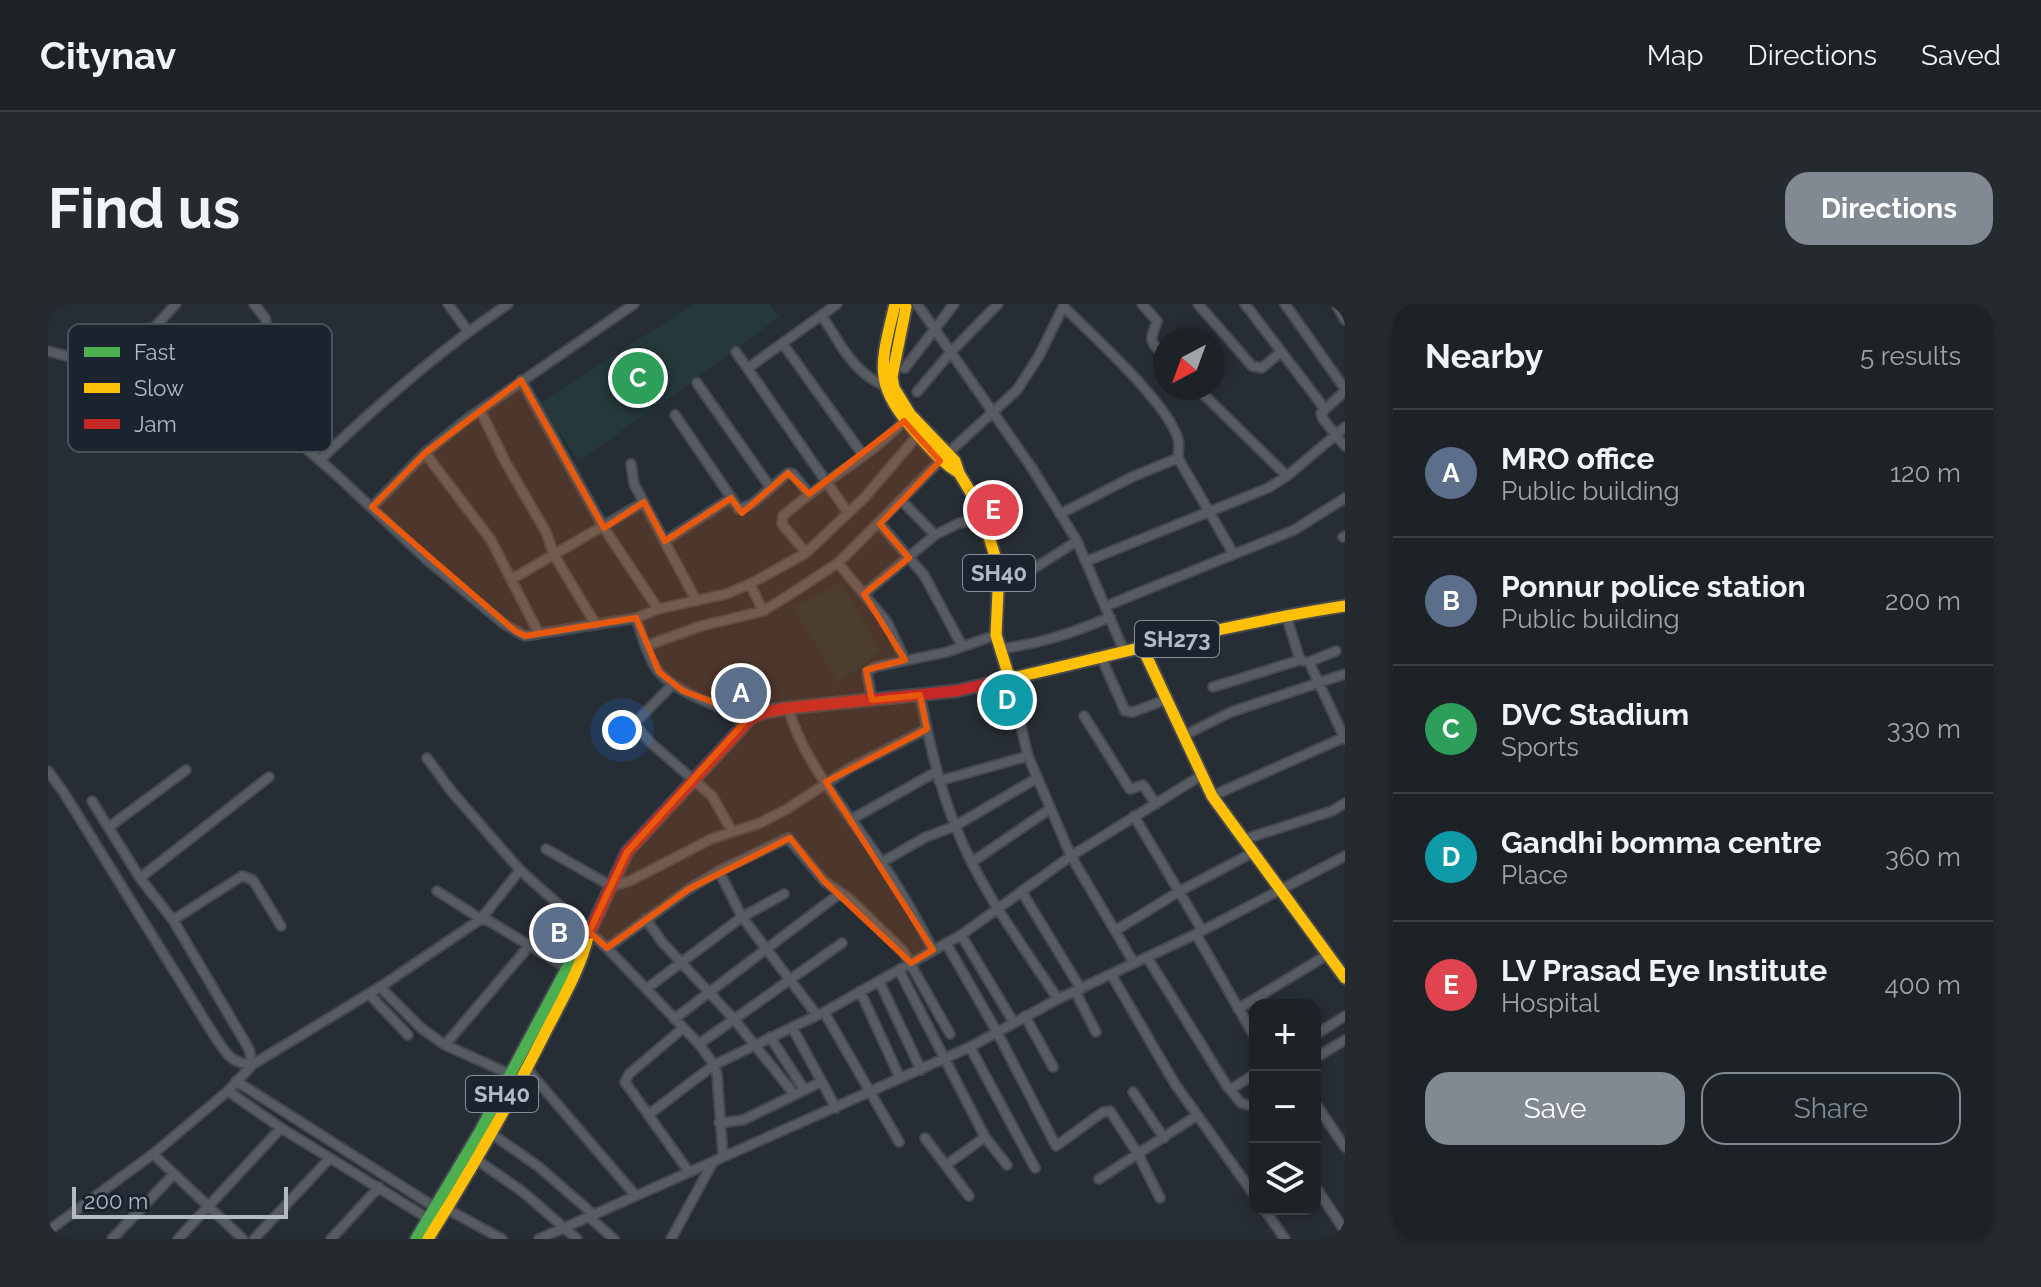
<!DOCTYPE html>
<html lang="en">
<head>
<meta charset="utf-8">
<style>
	body { margin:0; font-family:Raleway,sans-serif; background:#252a2f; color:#f1f3f6 }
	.controls { position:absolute; right:24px; bottom:24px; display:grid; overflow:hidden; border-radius:16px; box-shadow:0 4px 12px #0003 }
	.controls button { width:72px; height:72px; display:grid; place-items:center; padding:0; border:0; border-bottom:2px solid #3b3f44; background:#1d2227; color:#f1f3f6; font:40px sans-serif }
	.compass { position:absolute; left:1105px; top:24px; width:72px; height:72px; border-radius:50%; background:#1d2227; box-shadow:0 4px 12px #0003; rotate:221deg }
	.scale { position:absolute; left:24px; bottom:20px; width:216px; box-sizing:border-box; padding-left:8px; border:4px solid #b1bac5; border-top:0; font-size:22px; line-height:28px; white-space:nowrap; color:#b1bac5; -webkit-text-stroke:6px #1b242e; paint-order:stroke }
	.you { position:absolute; left:574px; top:426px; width:28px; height:28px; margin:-20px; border:6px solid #fff; border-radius:50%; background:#1a73e8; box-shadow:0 0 0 12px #1a73e833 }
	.badge { display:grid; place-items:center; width:52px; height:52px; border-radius:50%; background:#818992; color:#fff; font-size:26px; font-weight:700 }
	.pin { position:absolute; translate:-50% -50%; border:4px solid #fff; box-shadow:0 2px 8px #0006 }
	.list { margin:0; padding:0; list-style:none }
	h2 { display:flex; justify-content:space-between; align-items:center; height:104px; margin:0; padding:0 32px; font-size:34px }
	h2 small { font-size:26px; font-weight:400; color:#a0a4a7 }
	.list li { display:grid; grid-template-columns:52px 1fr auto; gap:24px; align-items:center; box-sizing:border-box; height:128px; padding:0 32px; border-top:2px solid #3b3f44 }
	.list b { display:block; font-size:30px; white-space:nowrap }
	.list p { margin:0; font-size:26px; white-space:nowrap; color:#a0a4a7 }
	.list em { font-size:26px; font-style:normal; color:#a0a4a7 }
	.actions { display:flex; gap:16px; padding:24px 32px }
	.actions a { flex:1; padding:18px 0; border:2px solid #818992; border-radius:24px; text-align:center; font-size:28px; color:#818992 }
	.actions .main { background:#818992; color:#fff }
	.icon { flex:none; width:44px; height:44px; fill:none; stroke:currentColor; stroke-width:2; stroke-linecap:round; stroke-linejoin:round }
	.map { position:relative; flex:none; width:1297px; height:935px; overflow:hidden; border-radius:24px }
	header { display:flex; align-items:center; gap:48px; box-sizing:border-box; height:112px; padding:0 40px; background:#1d2227; border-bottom:2px solid #3b3f44 }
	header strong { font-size:38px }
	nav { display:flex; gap:44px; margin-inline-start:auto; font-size:28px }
	.intro { display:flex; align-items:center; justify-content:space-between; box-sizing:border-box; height:192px; padding:0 48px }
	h1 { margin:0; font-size:56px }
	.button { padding:20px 36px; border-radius:24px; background:#818992; color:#fff; font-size:28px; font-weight:700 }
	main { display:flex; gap:48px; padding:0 48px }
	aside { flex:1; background:#1d2227; border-radius:24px; box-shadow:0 4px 12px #0003 }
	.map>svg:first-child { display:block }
	.green { fill:#25383a }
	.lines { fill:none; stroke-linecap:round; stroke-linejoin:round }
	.street-casing { stroke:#45494f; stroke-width:12 }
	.fast-casing { stroke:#45494f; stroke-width:15 }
	.slow-casing { stroke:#45494f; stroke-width:15 }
	.jam-casing { stroke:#45494f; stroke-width:15 }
	.street { stroke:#575c62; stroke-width:8 }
	.fast { stroke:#4caf50; stroke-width:11 }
	.slow { stroke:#ffc107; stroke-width:11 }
	.jam { stroke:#c62828; stroke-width:11 }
	.marked { fill:#e8590c; fill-opacity:0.2; stroke:#e8590c; stroke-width:6; stroke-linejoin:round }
	.labels { text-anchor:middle; stroke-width:7; stroke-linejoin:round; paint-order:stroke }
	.shield { fill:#1b242e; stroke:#848d98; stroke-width:2 }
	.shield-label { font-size:22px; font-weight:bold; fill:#b1bac5 }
	.key { fill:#1b242e; stroke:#48515b; stroke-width:2 }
	.key-label { font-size:22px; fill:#b1bac5 }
</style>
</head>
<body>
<header>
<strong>Citynav</strong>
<nav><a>Map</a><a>Directions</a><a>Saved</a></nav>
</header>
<div class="intro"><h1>Find us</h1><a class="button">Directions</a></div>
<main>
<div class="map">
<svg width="1297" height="935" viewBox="0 0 1297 935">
	<rect width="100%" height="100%" fill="#272d34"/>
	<path class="green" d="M646,0H722L731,13L632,87L530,157L491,99Z
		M793,278L833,347L790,379L745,303Z"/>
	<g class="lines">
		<g class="street-casing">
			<path id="street" d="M400,0L420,27
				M869,0L984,164L1029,237L1076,347
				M1094,0L1109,17C1102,38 1100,36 1117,52
				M1150,0L1204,62L1214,64L1233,48
				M1197,0L1277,105
				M1237,0L1297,85
				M1288,0L1297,16
				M1016,3C1044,31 1120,99 1130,135C1132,140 1130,148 1130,154L1185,249
				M774,12C790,36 805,68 833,80
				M735,40L815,151
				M0,47L195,99L227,117L294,176L379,256L456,320L477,332L588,314L610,305L678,290L702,280L758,249L817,193L870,131
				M688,48L800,209
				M700,64L789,0
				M857,64L906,0
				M68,65L128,0
				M473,76L556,224L610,305
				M649,79L722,183
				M1149,84L1239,172
				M1297,87L1273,109L1275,115L1297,142
				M869,88L902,49L950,0
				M157,90L188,64L221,30L217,14L206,0
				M432,106L458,159L498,228L506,251L548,321
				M627,111L691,205L704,200L740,169L745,170L761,190
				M377,149L443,236L491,330
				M900,149L969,86L991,52L1016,1
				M272,156C331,99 392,46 460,0
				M583,160L586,180L648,296
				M853,196L887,231
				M324,203L377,149L419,115L586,0
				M1012,210L1084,173L1130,154
				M832,220L876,271L914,342
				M1295,233L1297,232
				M617,237L683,194
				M758,249L734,220L735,212C773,177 821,154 856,117
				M1039,257L1220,184L1239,172L1297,123
				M790,259L839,318L857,356
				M464,275L596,198
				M702,280L715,307
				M951,281L985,265L1029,237
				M816,290L887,231L911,219L936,214
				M1058,302L1246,226L1297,194
				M1238,311L1252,356L1255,357
				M588,314C594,331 599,352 610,367C626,387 683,412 708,409
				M598,342L653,322L715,307L741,291L790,259L892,157
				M951,345C992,340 1025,329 1062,313
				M1054,355L1077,407L1085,408L1117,396
				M1261,358L1297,435
				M1261,358L1288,347
				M962,376L980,452L1023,552L1086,659
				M625,380L586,420L604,440L664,492L684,527
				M1165,383L1252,356
				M872,391C881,436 890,479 907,521C931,584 973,639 1010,695
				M824,396L819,368L827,363L899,348L948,331
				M740,404C756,460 800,508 832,556C852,584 869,615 885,646
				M1036,412L1082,485L1095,481L1108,500
				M1135,432L1183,408L1297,370
				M379,454L404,488L472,566L559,644L651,740L666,761L669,770L675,852
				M0,467L16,489L164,728C176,746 183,763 207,759L332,683L433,615L441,617L519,664
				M891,477L980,452
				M1164,492L1297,433
				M44,497L92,574L125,616L201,745L204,759
				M1086,512L1154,626
				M804,515L888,468
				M61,523L138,466
				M1197,535L1284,507L1297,499
				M498,545L563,582L582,577L663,535L712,519L739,505L802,464L879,425
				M834,558L878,533L907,522L989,474
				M924,558L1002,505
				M671,567L694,613L768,710
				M92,574L221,473
				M389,587L433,615L472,566
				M974,588L1033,685
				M598,615L614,638L685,714L746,790
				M125,616L194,572L205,576L233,622
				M1068,626L1132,587L1206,548
				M1148,630L1205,730
				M913,631L966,719
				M898,639L949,728L1008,842L1055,808L1062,807L1090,850L1112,894
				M559,644L641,585L671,567L740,534L776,577L804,597L855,647L902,730
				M1099,653L1179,782L1193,799L1207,803
				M851,666L937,833L959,861
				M1063,670L1127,780L1207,892
				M831,677L873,766
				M332,683L373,724L397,741L464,771
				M598,685L694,613L736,590
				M812,687L852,774
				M1027,687L1048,728
				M321,690L360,731
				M1190,705L1279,651
				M776,708L851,838
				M977,712L1005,763
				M626,715L791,590
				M744,723L788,804
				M635,724L581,770L577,778L641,868
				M1267,731L1297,712
				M722,733L756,785
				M651,740L794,639
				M397,741L481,642
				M922,743L987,864
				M1267,754L1297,736
				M479,765L588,892
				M188,777L388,904
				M1183,785L1207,770
				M180,787L233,824L381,915
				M1085,788L1116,834
				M1267,799L1297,843
				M600,811L666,761L776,708L913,631L1023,552L1154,471
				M671,819L695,816L773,778
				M444,830L491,863L546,911
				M877,834L921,892
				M105,850L195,935
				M429,856L475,888L529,935
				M898,861L937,833
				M1051,875L1148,812
				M1267,882L1297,927
				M399,905L454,935
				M1216,905L1237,935
				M541,913L566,935
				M0,927L105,850L180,787L206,759
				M64,935L125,871
				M130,935L233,824
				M206,935L282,854
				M283,935L331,883
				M491,935L922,743L1010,695L1148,630L1297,552
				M623,935L665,858"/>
		</g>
		<g class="fast-casing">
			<path id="fast" d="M368,935L431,829L527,649L536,644"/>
		</g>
		<g class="slow-casing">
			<path id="slow" d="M847,0C832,64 824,79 870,131C883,145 894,159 911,169
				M856,0L858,3L844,73L846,84L862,110L907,157L911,169L932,204L951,265L948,331L962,376
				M1095,345L1164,492L1297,674
				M947,378C1063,352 1179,320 1297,302
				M380,935C423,866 463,797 499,725C515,694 533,664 541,629"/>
		</g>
		<g class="jam-casing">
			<path id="jam" d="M541,629L579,548L702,415L717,408L740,404L908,387L947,378"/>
		</g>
		<use href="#street" class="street"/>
		<use href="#fast" class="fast"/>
		<use href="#slow" class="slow"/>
		<use href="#jam" class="jam"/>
	</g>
	<path class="marked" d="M473,76L556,224L596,198L617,237L683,194L694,209L740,169L761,190L856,117L892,157L832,220L861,254L816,290L857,356L818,366L824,396L872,391L879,425L778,478L885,646L863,659L776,577L742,534L641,585L559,644L541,628L579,548L702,412L635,387L611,368L588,314L477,332L467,327L324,203L377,149Z"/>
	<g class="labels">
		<g class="shield">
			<rect x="915" y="251" width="72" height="36" rx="6"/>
			<rect x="1087" y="317" width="84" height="36" rx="6"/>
			<rect x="418" y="772" width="72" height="36" rx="6"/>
		</g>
		<g class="shield-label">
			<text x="951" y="277">SH40</text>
			<text x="1129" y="343">SH273</text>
			<text x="454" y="798">SH40</text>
		</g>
	</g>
	<rect x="20" y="20" width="264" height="128" rx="12" class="key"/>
	<rect x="36" y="43" width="36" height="10" fill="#4caf50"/>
	<rect x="36" y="79" width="36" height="10" fill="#ffc107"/>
	<rect x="36" y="115" width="36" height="10" fill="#c62828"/>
	<g class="key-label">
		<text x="86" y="56">Fast</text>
		<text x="86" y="92">Slow</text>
		<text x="86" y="128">Jam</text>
	</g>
</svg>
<div class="controls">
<button>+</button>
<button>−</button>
<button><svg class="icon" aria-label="layers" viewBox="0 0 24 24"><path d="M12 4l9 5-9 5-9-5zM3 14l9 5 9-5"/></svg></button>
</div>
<svg class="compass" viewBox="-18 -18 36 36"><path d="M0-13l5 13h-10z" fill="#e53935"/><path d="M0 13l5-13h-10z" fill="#a0a4a7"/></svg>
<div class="scale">200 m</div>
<div class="you"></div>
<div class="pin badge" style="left:693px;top:389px;background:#5c6f8a">A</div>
<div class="pin badge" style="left:511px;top:629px;background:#5c6f8a">B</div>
<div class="pin badge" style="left:590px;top:74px;background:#2e9e5b">C</div>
<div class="pin badge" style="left:959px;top:396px;background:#0f9aa8">D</div>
<div class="pin badge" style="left:945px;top:206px;background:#e0444e">E</div>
</div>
<aside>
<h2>Nearby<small>5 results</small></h2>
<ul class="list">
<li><span class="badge" style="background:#5c6f8a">A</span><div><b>MRO office</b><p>Public building</p></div><em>120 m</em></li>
<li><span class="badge" style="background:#5c6f8a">B</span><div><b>Ponnur police station</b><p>Public building</p></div><em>200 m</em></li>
<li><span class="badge" style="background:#2e9e5b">C</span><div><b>DVC Stadium</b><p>Sports</p></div><em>330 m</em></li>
<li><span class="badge" style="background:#0f9aa8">D</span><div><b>Gandhi bomma centre</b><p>Place</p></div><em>360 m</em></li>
<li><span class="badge" style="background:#e0444e">E</span><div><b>LV Prasad Eye Institute</b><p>Hospital</p></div><em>400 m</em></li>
</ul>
<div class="actions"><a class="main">Save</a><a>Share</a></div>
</aside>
</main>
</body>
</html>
